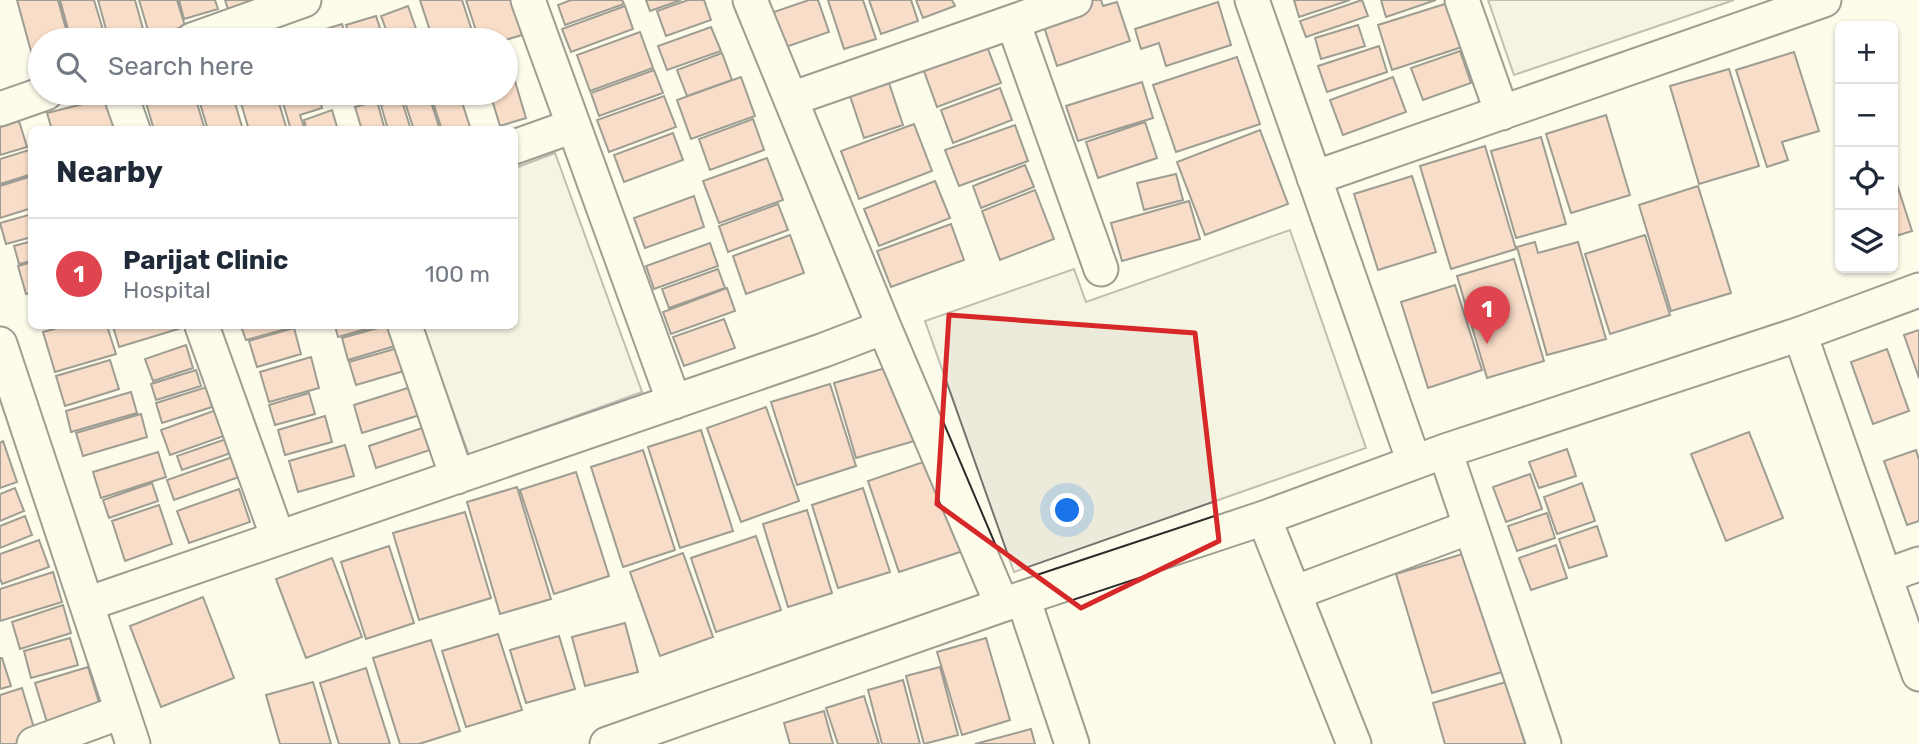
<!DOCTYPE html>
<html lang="en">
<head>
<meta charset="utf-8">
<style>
	body { margin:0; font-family:Rubik,sans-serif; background:#f6f6f7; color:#1f2937 }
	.controls { position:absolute; right:21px; top:21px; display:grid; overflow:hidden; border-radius:10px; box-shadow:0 2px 5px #0004 }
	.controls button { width:63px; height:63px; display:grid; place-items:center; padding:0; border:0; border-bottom:2px solid #e0e1e3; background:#fff; color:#1f2937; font:35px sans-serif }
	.you { position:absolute; left:1068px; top:511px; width:24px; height:24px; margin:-18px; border:5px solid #fff; border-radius:50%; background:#1a73e8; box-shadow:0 0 0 10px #1a73e833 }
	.badge { display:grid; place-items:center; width:46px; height:46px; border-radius:50%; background:#0f766e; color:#fff; font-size:23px; font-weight:700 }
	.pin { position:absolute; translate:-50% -58px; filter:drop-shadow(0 2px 4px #0008) }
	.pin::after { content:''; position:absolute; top:37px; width:24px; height:21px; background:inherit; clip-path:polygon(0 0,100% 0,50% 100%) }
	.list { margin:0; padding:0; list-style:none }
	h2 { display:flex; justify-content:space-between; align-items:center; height:91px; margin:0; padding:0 28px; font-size:30px }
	h2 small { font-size:23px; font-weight:400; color:#747a83 }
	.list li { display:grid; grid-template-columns:46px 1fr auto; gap:21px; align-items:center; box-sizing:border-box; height:112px; padding:0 28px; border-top:2px solid #e0e1e3 }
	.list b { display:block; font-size:26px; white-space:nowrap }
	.list p { margin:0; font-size:23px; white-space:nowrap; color:#747a83 }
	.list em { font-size:23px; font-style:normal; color:#747a83 }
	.icon { flex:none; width:38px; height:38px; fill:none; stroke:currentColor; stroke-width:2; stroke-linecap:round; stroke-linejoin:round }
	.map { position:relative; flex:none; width:1919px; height:744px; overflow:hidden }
	.search { position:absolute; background:#fff; box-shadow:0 2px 5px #0004; left:28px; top:28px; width:490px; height:77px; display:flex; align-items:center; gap:18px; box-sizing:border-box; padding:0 24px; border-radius:38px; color:#747a83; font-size:26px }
	.panel { position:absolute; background:#fff; box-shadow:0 2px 5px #0004; left:28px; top:126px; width:490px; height:203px; border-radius:10px }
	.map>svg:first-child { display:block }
	.green { fill:#ecebdb; stroke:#74746e; stroke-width:2 }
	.building { fill:#f2b8a0; stroke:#2b2b2b; stroke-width:2 }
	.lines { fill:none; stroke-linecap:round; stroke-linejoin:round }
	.minor-casing { stroke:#2b2b2b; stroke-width:37 }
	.minor { stroke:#fdfbea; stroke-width:33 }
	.marked { fill:none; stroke:#d62828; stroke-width:5; stroke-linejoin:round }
</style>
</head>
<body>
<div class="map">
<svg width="1919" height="744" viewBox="0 0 1919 744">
	<rect width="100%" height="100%" fill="#fdfbea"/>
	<path class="green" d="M1488,0H1734L1514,75Z
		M555,153L642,392L469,455L422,326H514L515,168Z
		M1290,230L1366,448L1014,572L925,321L1074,269L1086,302Z"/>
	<path class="building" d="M17,0H58L69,40H40V64L35,66Z
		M60,0H94L106,40H71Z
		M98,0H135L145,36L129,40H109Z
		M139,0H177L185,26L150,37Z
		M179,0H215L218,9L184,19Z
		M225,0H256L228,9Z
		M420,0H462L475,40H453L451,34L433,40Z
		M466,0H511L522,35L505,40H479Z
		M571,0H622L624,4L565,25L558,5Z
		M646,0H681L650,11Z
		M688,0H704L711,20L666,36L657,11Z
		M809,0H818L829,32L780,49L768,14Z
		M828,0H863L876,39L844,49Z
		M869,0H911L918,21L881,34Z
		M916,0H952L955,6L923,18Z
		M1086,0H1101L1103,6L1117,2L1130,41L1057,66L1040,15Z
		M1294,0H1350L1299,17Z
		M1362,0L1368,16L1306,37L1300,21Z
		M1381,0H1436L1386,17Z
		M1218,2L1231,45L1166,66L1159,43L1141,49L1135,29Z
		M1448,3L1462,47L1392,70L1378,25Z
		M408,6L420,40H390L381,16Z
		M625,6L633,29L571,52L562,29Z
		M376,16L384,40H351L346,25Z
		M342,24L347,40H305L303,36Z
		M1358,25L1365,46L1321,59L1315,38Z
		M711,27L721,51L667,70L658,46Z
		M640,32L653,68L590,91L577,55Z
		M983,36L1001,83L937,107L920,60Z
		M1379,46L1387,72L1327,92L1318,66Z
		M506,51L526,118L500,126L490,93H506Z
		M1460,51L1471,83L1423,100L1411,68Z
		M1794,52L1819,131L1782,142L1788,160L1767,167L1736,70Z
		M722,53L732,80L687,96L677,70Z
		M1237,57L1260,124L1176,152L1153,85Z
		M1729,69L1759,166L1699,184L1670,86Z
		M654,70L663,93L599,116L591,93Z
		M741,77L755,116L691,139L677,100Z
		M1393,77L1406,112L1343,135L1330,100Z
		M1142,82L1153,118L1078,141L1066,106Z
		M889,83L903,125L864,138L850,96Z
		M1000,88L1012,120L953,143L941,110Z
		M164,93H194L205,130H154L145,99Z
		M197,93H232L243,130H208Z
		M238,93H276L287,130H249Z
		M280,93H318L322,108L300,115L305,130H291Z
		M321,93H358L324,104Z
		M402,93H428L440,130H414Z
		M430,93H459L471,130H442Z
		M664,96L676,127L609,152L597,120Z
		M111,97L120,130H52L47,113Z
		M401,98L411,130H388L381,105Z
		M377,101L385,130H362L355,107Z
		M332,110L338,130H307L304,120Z
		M1606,115L1630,195L1571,213L1546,134Z
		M753,119L764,150L710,170L699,139Z
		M19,121L27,147L0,155V127Z
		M1145,122L1157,158L1098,178L1086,142Z
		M914,124L932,171L859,199L841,151Z
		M1015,125L1028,161L959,186L945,150Z
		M1260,130L1288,204L1205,235L1177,162Z
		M673,133L683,160L624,182L614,155Z
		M1541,137L1566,224L1516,238L1491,151Z
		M1485,146L1516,249L1451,269L1420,166Z
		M29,150L32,174L0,184V159Z
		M767,158L783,200L719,223L703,181Z
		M1025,165L1034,187L981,208L973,186Z
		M1893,172L1912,231L1893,237Z
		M1176,174L1183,200L1144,210L1137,183Z
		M32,176V208L0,218V186Z
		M1412,176L1436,252L1378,270L1354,194Z
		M935,181L950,218L879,246L864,209Z
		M1698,186L1731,293L1671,311L1639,205Z
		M1035,190L1054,239L1000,260L982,211Z
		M694,196L704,227L645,248L634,218Z
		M1189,201L1200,239L1122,261L1111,223Z
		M778,204L788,230L728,252L719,226Z
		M32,214V237L6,244L0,223Z
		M951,224L964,260L891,287L877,251Z
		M790,235L804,273L746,294L733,256Z
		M1645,235L1670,315L1610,334L1585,254Z
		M32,241V261L19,264L14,246Z
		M1535,242L1538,253L1578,242L1606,339L1547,355L1517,247Z
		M710,243L718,266L654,289L646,266Z
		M1514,259L1544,361L1487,378L1457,276Z
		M32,262V292L26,294L18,266Z
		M718,269L725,288L669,308L662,289Z
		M1455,285L1482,370L1428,388L1401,302Z
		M727,288L735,311L671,334L663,312Z
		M724,319L735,348L684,366L673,337Z
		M65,326H107L116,354L55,372L43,332Z
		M113,326H188L119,347Z
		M241,326H292L293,327L246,340Z
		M335,326H377L338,337Z
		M385,326H389L395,346L348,360L342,338Z
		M294,328L301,354L257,367L249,341Z
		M1919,330V378L1904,335Z
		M186,345L193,368L153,381L145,359Z
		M398,348L404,371L356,385L349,362Z
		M1887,349L1909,411L1873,424L1851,362Z
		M311,357L319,388L269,402L260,372Z
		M110,360L119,389L65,406L56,376Z
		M899,364L921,439L856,458L834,383Z
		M196,370L201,386L156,400L151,384Z
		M830,384L856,466L797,485L771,402Z
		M414,386L423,414L362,433L354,405Z
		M207,387L212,407L162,423L156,403Z
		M131,392L137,413L71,432L66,411Z
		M309,393L315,414L275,425L269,405Z
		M766,407L799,501L741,522L707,428Z
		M216,410L224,436L170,455L161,430Z
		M141,414L147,437L83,456L76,433Z
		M325,416L332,442L285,455L278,430Z
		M425,427L433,449L376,468L369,446Z
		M701,430L733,531L680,548L648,447Z
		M1749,432L1783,518L1726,541L1691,454Z
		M226,439L231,453L182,470L177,456Z
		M3,441L17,482L0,488V443Z
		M345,445L354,476L298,492L289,461Z
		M1567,449L1576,476L1539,488L1529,462Z
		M643,450L675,550L623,567L591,467Z
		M1916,450L1919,460V521L1907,525L1884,461Z
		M158,452L166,477L101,498L93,472Z
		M235,456L242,476L174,500L167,480Z
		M932,459L963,551L899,572L868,481Z
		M576,472L609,576L554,594L520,490Z
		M1530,474L1542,509L1506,522L1493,487Z
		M152,483L158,501L109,518L103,500Z
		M1582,483L1595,521L1557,534L1544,497Z
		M517,487L551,599L500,614L467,502Z
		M15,488L24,511L0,521V494Z
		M863,488L890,572L838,588L812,505Z
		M239,489L250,522L189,543L177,511Z
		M159,505L172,544L125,561L112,521Z
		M807,510L832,593L788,607L763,524Z
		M465,512L491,598L419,620L393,533Z
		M1547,513L1555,538L1517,551L1508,526Z
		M25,516L32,535L0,548V526Z
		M1597,526L1607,556L1569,568L1559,539Z
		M756,536L781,610L716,632L691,558Z
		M39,540L49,567L2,584L0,578V554Z
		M1556,545L1567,578L1531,590L1519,558Z
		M389,546L414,623L366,639L341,562Z
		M683,553L713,637L660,656L630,572Z
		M1466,553L1502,672L1432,693L1396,574Z
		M332,558L362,637L306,658L276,579Z
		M53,572L62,602L0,621V589Z
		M203,597L234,678L161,707L130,626Z
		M63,605L71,633L20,649L12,622Z
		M625,623L638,672L585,686L572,637Z
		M498,634L522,710L466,727L442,651Z
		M559,636L575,689L526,703L510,650Z
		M70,638L78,665L31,678L24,651Z
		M986,638L1010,720L962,735L937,652Z
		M431,640L460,731L419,744H400L373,658Z
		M0,658H2L11,686L0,689Z
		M88,667L103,715L50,732L35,683Z
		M940,667L958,735L924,744L906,676Z
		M366,668L390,744H339L320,683Z
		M903,680L920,744H882L868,690Z
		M313,682L331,744H280L266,695Z
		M1506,682L1525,744H1445L1433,703Z
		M22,688L37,738L18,744H0V695Z
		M864,696L879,744H838L826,708Z
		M824,711L833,744H790L784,723Z
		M1031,729L1035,744H975Z"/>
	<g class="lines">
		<g class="minor-casing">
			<path id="minor" d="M528,0L674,402
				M750,0L884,327L1002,605
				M1252,0L1414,462
				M1462,0L1502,113
				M1013,22L1101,269
				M192,40L304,0
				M120,93L133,130
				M791,99L1075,0
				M0,109L46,93
				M514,147L573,126
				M1314,178L1824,0
				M202,326L278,538
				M405,326L457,477
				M1800,334L1919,674
				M0,344L133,744
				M1445,451L1544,744
				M1264,518L1354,744
				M1885,576L1919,564
				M1294,593L1470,527
				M1023,598L1072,744
				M87,604L824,350L884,327
				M34,744L121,712
				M607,744L1002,605L1264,518L1445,451L1800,334L1919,290"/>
		</g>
		<use href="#minor" class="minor"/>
	</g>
	<path d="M0 0H1919V744H0ZM949,315L1195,333L1219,541L1081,608L937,504Z" fill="#fdfbea" fill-opacity=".55" fill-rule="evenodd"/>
	<path class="marked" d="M949,315L1195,333L1219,541L1081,608L937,504Z"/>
</svg>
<div class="controls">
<button>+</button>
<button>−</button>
<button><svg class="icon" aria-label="locate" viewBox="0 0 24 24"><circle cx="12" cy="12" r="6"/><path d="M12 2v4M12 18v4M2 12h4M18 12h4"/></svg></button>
<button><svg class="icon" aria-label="layers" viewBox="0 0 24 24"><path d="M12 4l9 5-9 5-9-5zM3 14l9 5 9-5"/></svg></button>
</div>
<div class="you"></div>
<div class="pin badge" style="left:1487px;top:344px;background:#e0444e">1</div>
<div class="search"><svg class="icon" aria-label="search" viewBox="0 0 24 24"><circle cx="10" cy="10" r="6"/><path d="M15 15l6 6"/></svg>Search here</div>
<section class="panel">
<h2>Nearby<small></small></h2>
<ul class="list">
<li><span class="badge" style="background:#e0444e">1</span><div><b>Parijat Clinic</b><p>Hospital</p></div><em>100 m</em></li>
</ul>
</section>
</div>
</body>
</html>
